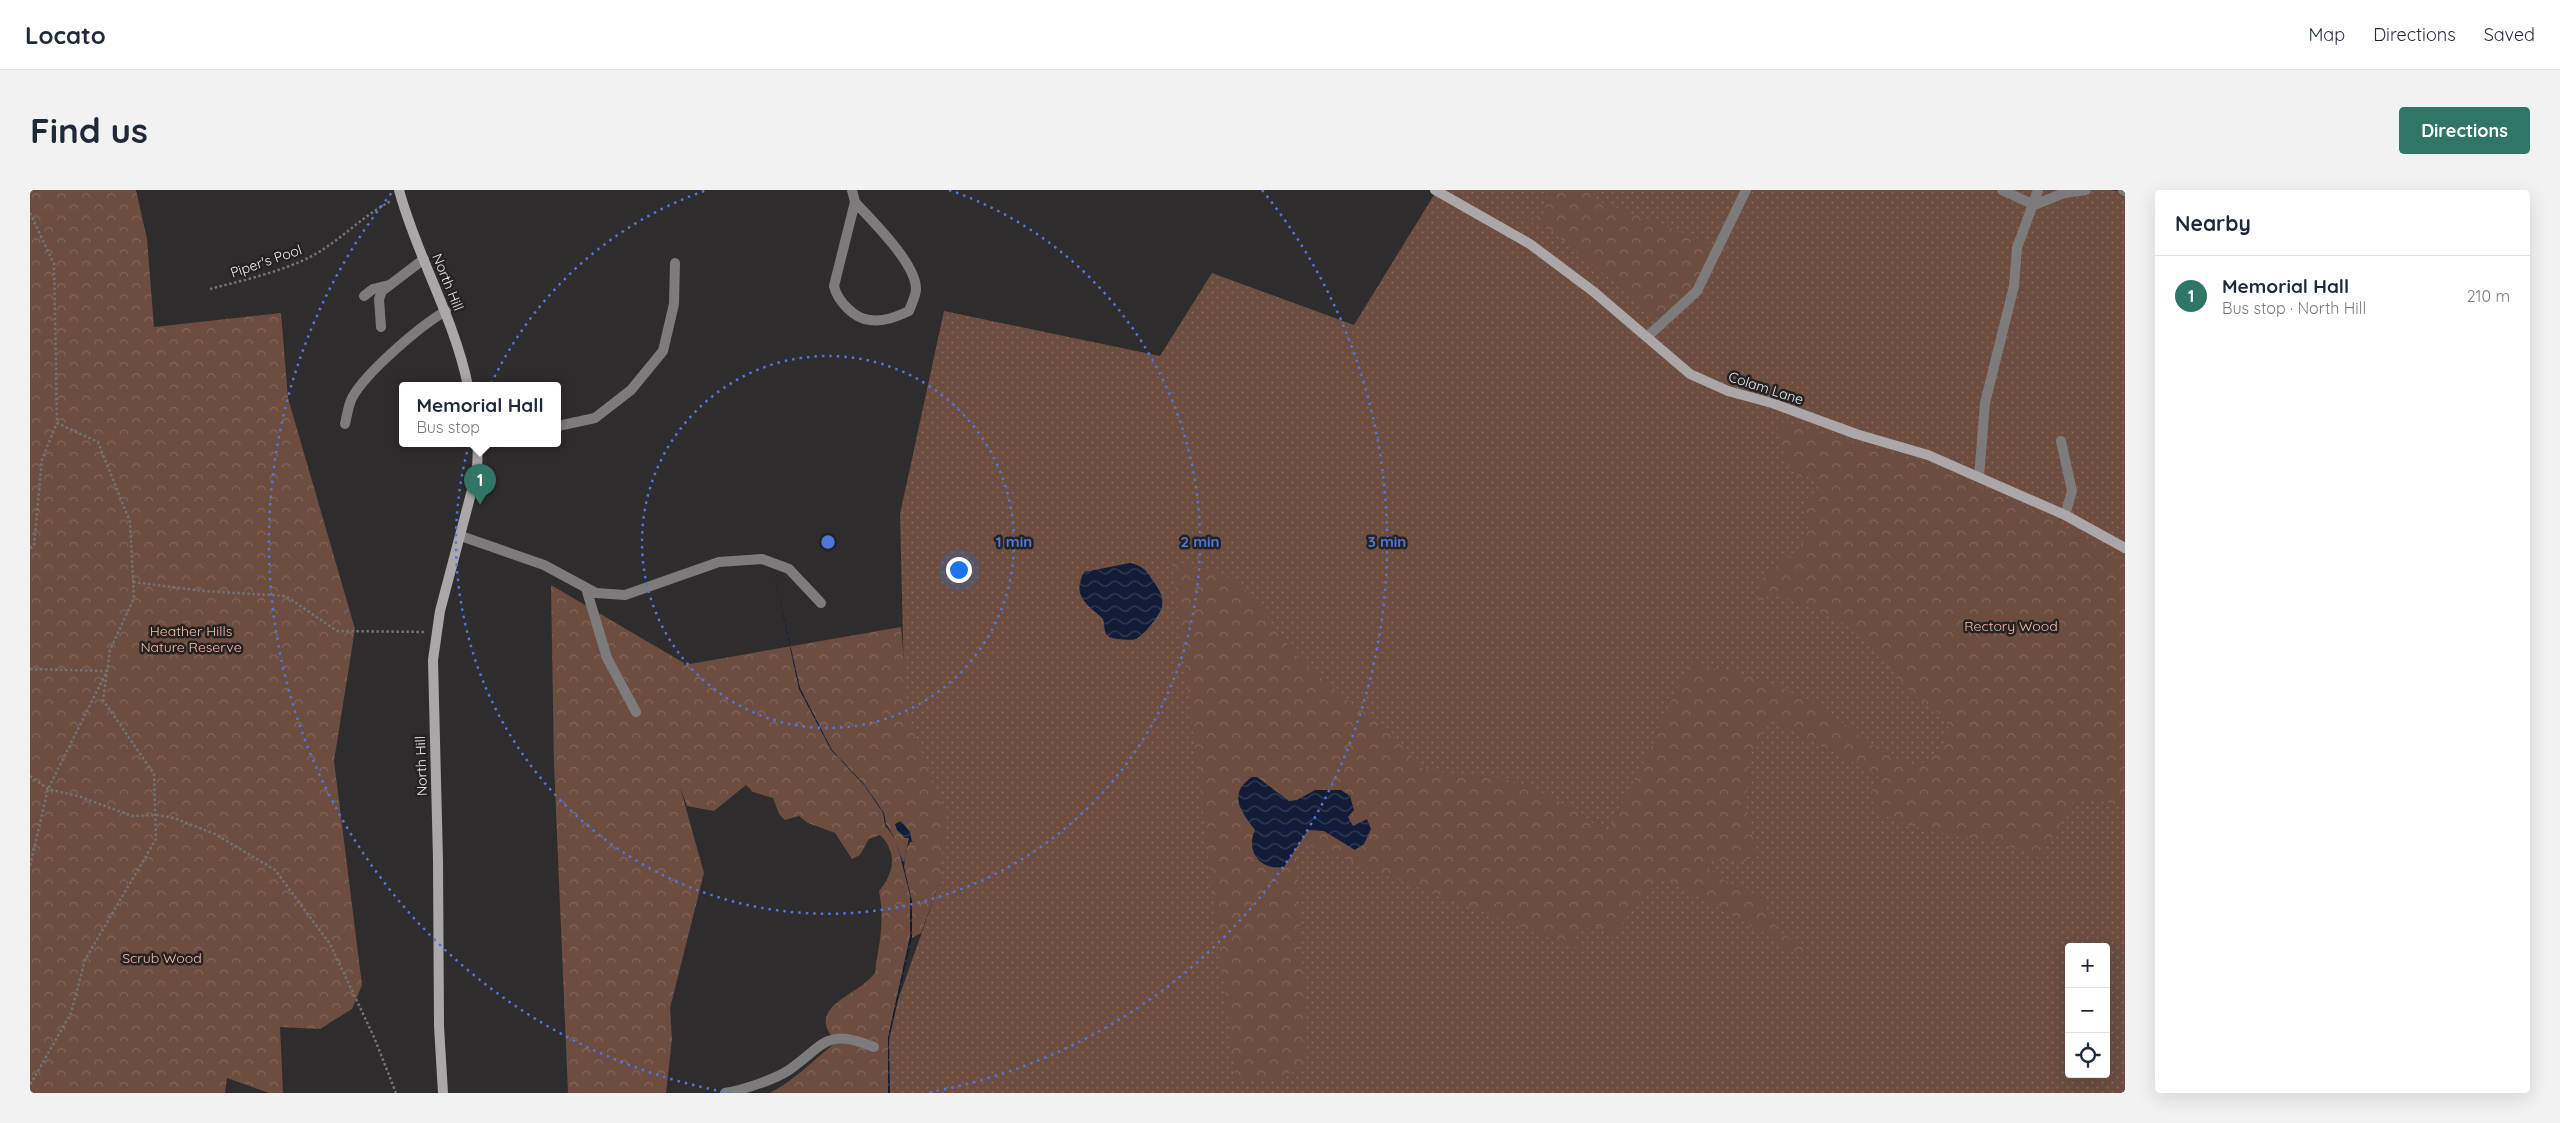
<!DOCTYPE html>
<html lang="en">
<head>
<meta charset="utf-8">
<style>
	body { margin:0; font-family:Quicksand,sans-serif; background:#f2f2f3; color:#1f2937 }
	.controls { position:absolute; right:15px; bottom:15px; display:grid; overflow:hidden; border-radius:5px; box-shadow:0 5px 20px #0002 }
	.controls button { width:45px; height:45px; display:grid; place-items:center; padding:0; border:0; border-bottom:1px solid #e0e1e3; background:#fff; color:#1f2937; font:25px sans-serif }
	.you { position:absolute; left:928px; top:379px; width:18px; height:18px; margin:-12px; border:4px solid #fff; border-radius:50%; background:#1a73e8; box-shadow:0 0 0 8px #1a73e833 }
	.badge { display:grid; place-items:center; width:32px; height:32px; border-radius:50%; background:#2f7667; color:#fff; font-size:16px; font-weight:700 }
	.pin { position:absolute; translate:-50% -41px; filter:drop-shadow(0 1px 2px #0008) }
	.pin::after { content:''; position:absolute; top:26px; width:18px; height:15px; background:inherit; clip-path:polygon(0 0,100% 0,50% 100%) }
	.popup { position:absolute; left:369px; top:192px; width:162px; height:65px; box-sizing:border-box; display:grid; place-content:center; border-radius:5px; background:#fff; filter:drop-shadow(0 1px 4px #0005); font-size:16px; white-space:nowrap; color:#747a83 }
	.popup b { font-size:19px; color:#1f2937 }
	.popup::after { content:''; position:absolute; left:50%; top:100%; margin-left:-10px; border:10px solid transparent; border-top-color:#fff }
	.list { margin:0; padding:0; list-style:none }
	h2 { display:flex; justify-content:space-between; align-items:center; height:65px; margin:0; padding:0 20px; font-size:21px }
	h2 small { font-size:16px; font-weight:400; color:#747a83 }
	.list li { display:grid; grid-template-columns:32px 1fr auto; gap:15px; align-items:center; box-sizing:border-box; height:80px; padding:0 20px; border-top:1px solid #e0e1e3 }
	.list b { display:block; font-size:19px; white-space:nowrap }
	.list p { margin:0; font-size:16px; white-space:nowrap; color:#747a83 }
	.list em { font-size:16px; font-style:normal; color:#747a83 }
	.icon { flex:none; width:28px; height:28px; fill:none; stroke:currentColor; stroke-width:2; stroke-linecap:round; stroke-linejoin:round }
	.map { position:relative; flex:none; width:2095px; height:903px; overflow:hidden; border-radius:5px }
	header { display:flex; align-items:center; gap:30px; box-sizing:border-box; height:70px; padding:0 25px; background:#fff; border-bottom:1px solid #e0e1e3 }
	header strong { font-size:24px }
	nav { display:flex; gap:28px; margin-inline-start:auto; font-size:18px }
	.intro { display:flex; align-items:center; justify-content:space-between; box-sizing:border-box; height:120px; padding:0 30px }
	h1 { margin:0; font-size:35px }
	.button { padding:12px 22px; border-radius:5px; background:#2f7667; color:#fff; font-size:18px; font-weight:700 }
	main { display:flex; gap:30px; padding:0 30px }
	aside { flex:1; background:#fff; border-radius:5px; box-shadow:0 5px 20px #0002 }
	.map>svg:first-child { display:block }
	.grass { fill:url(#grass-dots); fill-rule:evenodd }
	.forest { fill:url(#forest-crowns) }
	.water { fill:url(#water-waves) }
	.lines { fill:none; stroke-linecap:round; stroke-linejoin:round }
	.path { stroke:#747273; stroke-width:2.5; stroke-dasharray:2.5 2.5; stroke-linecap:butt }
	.lane { stroke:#7d7b7b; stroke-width:10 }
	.street { stroke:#7d7b7b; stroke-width:10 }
	.secondary { stroke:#aba7a8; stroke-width:10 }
	.ring { fill:none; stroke:#5075dc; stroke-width:2.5; stroke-dasharray:2.5 5 }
	.labels { text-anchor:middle; stroke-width:5; stroke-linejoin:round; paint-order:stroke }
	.street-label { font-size:14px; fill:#ebe9ea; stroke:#252224 }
	.park-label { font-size:14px; fill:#febca0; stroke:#252224 }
	.centre { fill:#5075dc; stroke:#252224; stroke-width:2.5 }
	.ring-label { font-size:15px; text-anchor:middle; font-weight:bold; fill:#5075dc; stroke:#252224; stroke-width:5; stroke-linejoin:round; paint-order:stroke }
</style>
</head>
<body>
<header>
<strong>Locato</strong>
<nav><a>Map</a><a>Directions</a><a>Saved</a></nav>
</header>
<div class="intro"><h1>Find us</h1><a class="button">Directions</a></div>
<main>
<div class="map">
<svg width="2095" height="903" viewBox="0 0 2095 903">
	<defs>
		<pattern id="grass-dots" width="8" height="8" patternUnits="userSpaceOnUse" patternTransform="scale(1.25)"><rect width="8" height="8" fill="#6c4d40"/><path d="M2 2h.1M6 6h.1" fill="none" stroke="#81675c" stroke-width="1.8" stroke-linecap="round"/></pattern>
		<pattern id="forest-crowns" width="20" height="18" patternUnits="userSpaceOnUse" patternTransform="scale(1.25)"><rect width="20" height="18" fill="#6c4d40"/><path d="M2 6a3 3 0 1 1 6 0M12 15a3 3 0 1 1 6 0" fill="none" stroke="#81675c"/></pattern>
		<pattern id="water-waves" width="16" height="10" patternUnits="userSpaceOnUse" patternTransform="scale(1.25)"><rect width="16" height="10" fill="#121c38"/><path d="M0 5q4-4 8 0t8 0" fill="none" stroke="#353d55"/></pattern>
	</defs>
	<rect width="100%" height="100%" fill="#2f2c2e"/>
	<path class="grass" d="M1407,0H2080L2095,2V903H859V851L868,810L909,694L875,530L870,324L914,121L1130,166L1182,83L1324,135ZM2039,757H2076V884H2039Z"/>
	<path class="forest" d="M0,0H106L117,49L124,137L251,123L258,208L325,439L304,571L332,795L322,819L290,839L250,837L253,903H239L197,888L195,903H0Z
		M1528,0H1568L1566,10L1696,59C1679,86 1656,110 1632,131L1524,43L1492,27L1508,28L1513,25L1519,2Z
		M1747,229L1904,278L2015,326L2095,372V616L2063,610L2043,612L2010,668C1996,663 1981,656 1966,653C1939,647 1867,638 1848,621C1838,611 1842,596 1849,586L1743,531L1728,547L1721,565L1716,616L1726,662L1716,672L1680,670L1676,674C1686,691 1715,699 1732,707C1743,732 1746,745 1773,756L1777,769H1774L1749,754L1747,750L1630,686L1583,745L1566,736L1548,740L1544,745V749L1556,762L1554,761L1270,652L1278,641H1295L1325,660L1331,658L1341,639L1337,630L1323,636L1318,628L1324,620V613L1259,611L1215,593C1203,618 1210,621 1225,641C1214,663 1231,681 1254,678L1266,661L1277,861C1267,894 1235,891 1206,891L1142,370L1193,384L1222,405L1264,464L1317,510L1360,540L1391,578C1412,585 1438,583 1460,586C1506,593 1540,617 1577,643L1622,555L1645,502L1664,470C1680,479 1688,479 1706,483C1725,487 1775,506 1791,517C1812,531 1859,573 1884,574C1905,574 1916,553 1919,536L1913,526L1883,504L1825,441L1807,429L1740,402L1729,414C1723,375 1767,372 1776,346C1781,335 1775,323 1776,311L1781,304L1791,300L1786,285L1769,287C1752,271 1749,252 1747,229Z
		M521,395L654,473V475L871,437L879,531L902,587L916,629L909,694L891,743L882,748V737L858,848V903H740C765,890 782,871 804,854L805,850C774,817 829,805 844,784C847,780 845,777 846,773C851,748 854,726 849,701C864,684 868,662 850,645L839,649L830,665L822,669L805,643L778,633L769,626L755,630L749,624L743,608L723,602L716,595L684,621L657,616L650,597L674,683L640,818L642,849L636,903H538L524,574Z"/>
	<path class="water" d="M1100,373C1110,375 1116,379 1121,388C1127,396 1134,405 1132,416C1131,424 1114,445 1106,449C1101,451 1084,449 1079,447C1073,443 1075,435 1073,429C1071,426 1067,424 1064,421C1050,409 1045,400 1054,382Z
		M742,375L770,498L802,560L834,594L854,623L856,634L866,650L869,663L874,672L879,648H875L867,640L865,634L871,631L880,642L882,652L885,651L880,652L876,660L874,677L882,711V748L859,848L860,903H858V848L880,747V705L866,650L855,635L853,623L834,595L801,560L769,499Z
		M1222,587H1227L1259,611L1267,610L1285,600H1311L1320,606L1324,620L1318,627L1323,636L1337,629L1341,639L1334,654L1325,660L1294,641L1278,640L1254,677C1231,681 1215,662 1225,640C1211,622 1197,604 1222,587Z"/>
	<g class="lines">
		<path class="path" d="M0,23L24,74L27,233L68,252L100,332L104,408L80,460L73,510L124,584L126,649L55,770L41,823L0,895
			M180,99C214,90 251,82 282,66C310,51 332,26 361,11
			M0,358L4,356L12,269L27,233
			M103,392L173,401L256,406L307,441L396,442
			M0,479L77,481L18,599L0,676
			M0,586L18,599L48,606L102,626L127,625L144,628L185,644L245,680L300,754L344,847L366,903"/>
		<path class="lane" d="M822,0L825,12L804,96C807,110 824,129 840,130C854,132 866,127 879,121C881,115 886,106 886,99C886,73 842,31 825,12
			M1972,0L2004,15L2034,3L2056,0
			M2093,0L2095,1
			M334,106L343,99L359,95
			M351,137L349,109L352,101L394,69
			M1617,147L1667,101L1716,0
			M315,234C317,226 318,216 322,208C335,183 391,135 416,121
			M2031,251L2042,301L2035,325
			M1949,287L1955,213L1984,96L1987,58L2008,0
			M431,346L514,375L566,403L595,405L689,372L732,369L759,379L791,413
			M556,398L577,468L606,522
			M695,903C712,900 744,890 759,880C795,855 795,837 844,857"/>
		<path class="street" d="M528,236L565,228L601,200L633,161L644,114L645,73"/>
		<path class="secondary" d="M369,0C387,67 424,127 438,196
			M1405,0L1500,54L1564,102L1660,184L1698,201L1742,213L1826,244L1898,265L2035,325L2095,358
			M413,903L409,836L408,670L403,470L410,421L447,281L448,254"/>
	</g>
	<g class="ring">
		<circle cx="798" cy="352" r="186"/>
		<path d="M919 0A372 372 0 1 1 677 0"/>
		<path d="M701 903A559 559 0 0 1 364 0M1232 0A559 559 0 0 1 895 903"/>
	</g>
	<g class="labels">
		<g class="street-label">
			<text transform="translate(236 71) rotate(-19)" y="5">Piper's Pool</text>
			<text transform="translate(418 92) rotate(68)" y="5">North Hill</text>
			<text transform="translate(1736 198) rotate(18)" y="5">Colam Lane</text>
			<text transform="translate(391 576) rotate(-92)" y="5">North Hill</text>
		</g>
		<g class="park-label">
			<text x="1981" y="441">Rectory Wood</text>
			<text x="161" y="446">Heather Hills<tspan x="161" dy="16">Nature Reserve</tspan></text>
			<text x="132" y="773">Scrub Wood</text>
		</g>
	</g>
	<circle cx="798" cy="352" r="8" class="centre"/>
	<g class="ring-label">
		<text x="984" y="357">1 min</text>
		<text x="1170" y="357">2 min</text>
		<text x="1357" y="357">3 min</text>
	</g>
</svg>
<div class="controls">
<button>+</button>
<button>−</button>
<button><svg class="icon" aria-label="locate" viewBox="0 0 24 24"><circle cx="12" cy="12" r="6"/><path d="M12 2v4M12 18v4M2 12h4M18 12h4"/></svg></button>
</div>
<div class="you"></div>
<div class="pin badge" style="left:450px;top:315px">1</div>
<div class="popup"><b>Memorial Hall</b>Bus stop</div>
</div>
<aside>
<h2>Nearby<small></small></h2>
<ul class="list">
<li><span class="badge">1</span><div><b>Memorial Hall</b><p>Bus stop · North Hill</p></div><em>210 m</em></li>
</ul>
</aside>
</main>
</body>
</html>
